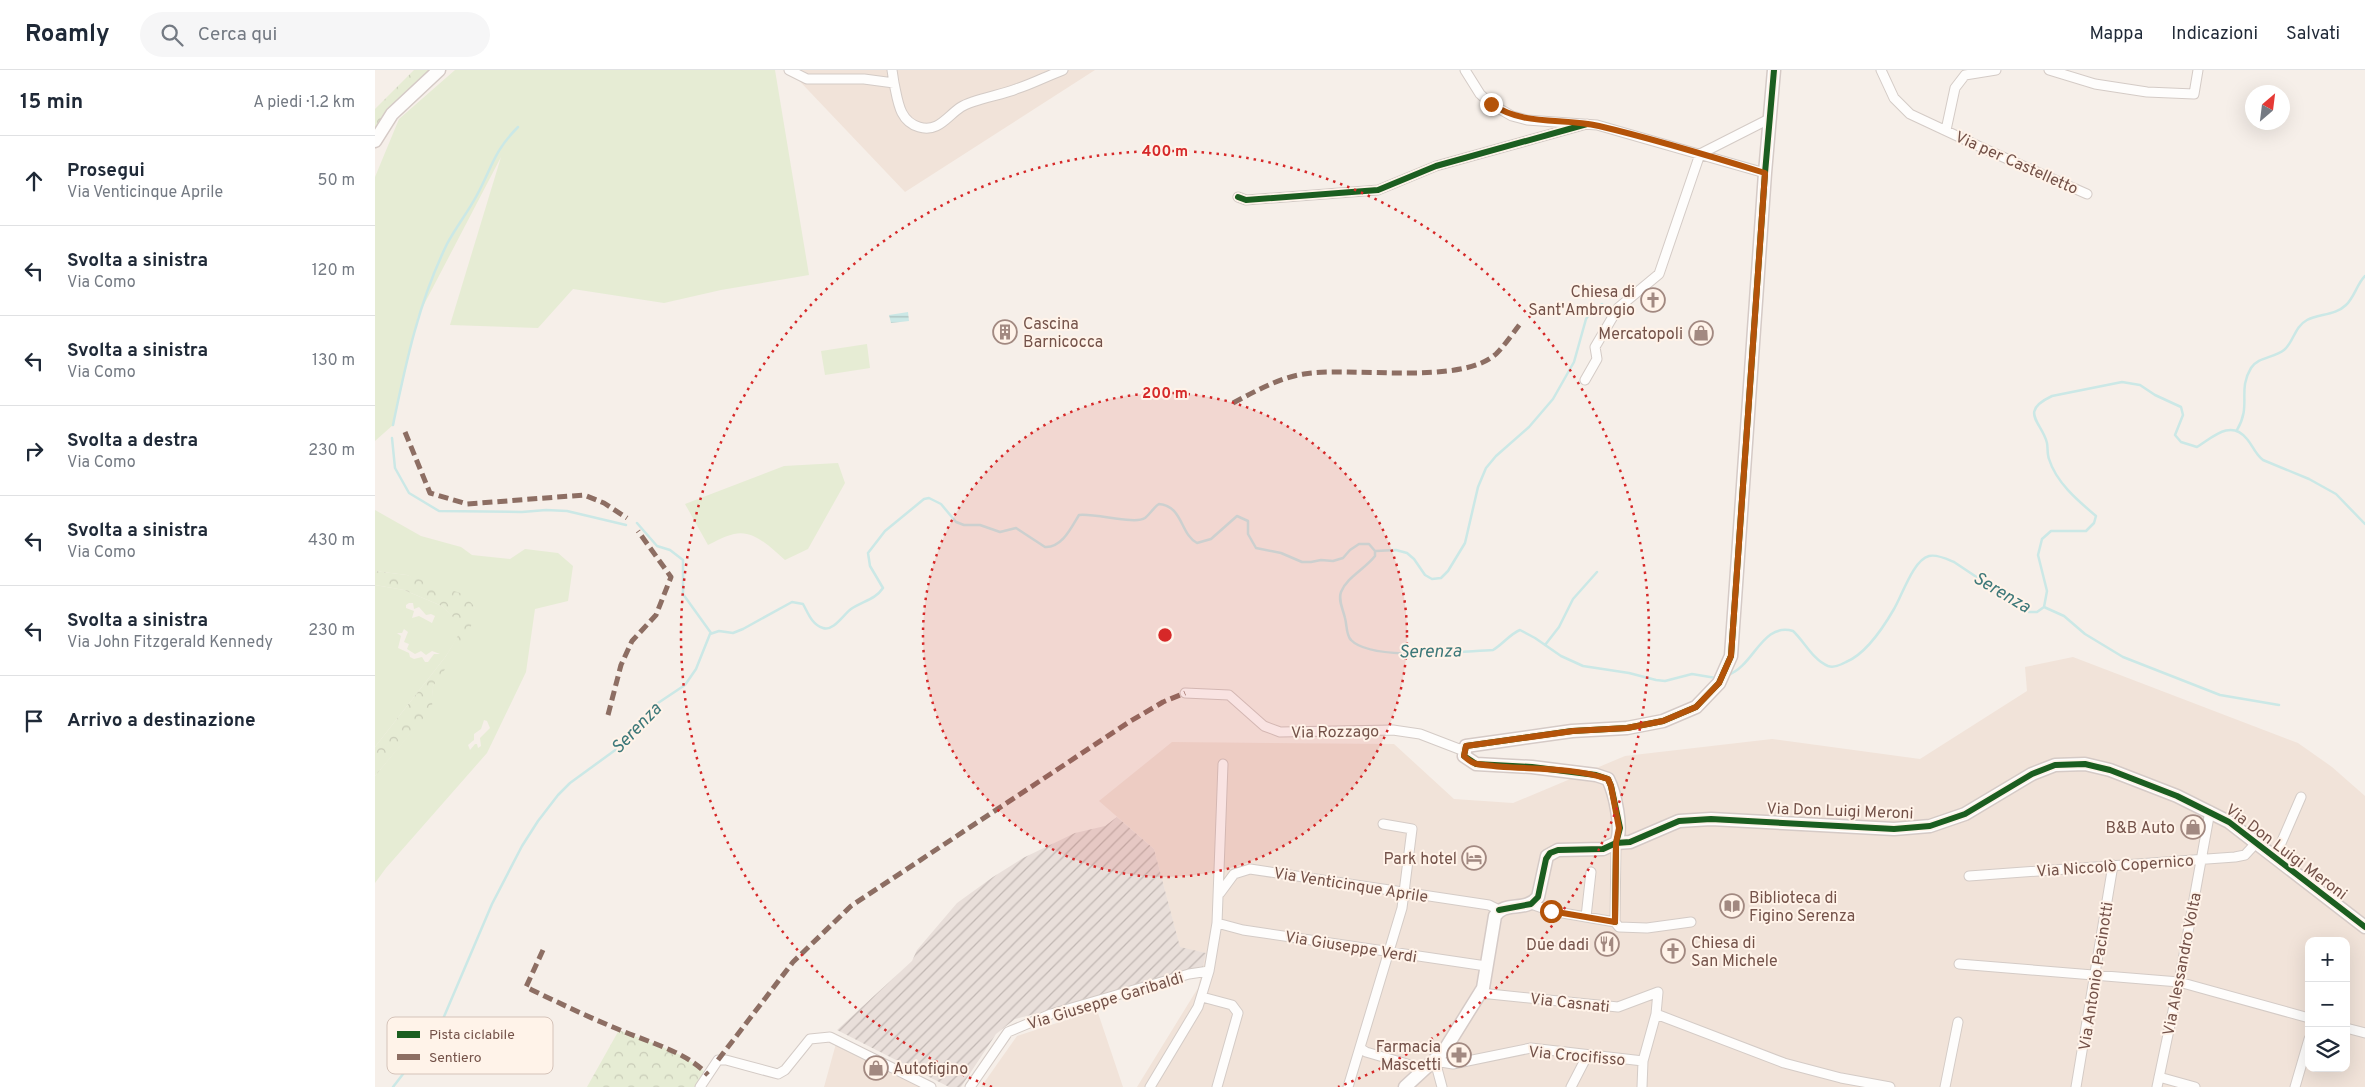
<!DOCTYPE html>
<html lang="it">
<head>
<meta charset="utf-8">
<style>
	body { margin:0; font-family:Overpass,sans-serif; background:#f6f6f7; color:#1f2937 }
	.controls { position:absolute; right:15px; bottom:15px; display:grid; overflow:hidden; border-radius:10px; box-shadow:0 5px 20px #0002 }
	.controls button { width:45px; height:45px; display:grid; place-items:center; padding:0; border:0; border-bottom:1px solid #e0e1e3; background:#fff; color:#1f2937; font:25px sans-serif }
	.compass { position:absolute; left:1870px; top:15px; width:45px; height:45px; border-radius:50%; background:#fff; box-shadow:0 5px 20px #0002; rotate:28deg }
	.stop { position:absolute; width:15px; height:15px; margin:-11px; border:4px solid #b45309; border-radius:50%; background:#fff }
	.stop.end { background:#b45309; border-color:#fff; box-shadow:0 1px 5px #0008 }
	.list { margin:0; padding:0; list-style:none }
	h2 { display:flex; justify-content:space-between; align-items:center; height:65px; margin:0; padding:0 20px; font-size:21px }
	h2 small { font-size:16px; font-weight:400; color:#747a83 }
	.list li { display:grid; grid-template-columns:32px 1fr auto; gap:15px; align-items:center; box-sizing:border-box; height:90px; padding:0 20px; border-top:1px solid #e0e1e3 }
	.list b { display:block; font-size:19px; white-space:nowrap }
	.list p { margin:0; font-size:16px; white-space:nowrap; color:#747a83 }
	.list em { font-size:16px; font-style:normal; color:#747a83 }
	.icon { flex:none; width:28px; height:28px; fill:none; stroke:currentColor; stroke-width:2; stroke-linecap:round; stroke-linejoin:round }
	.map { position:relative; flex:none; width:1990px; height:1017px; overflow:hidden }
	header { display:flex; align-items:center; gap:30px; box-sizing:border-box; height:70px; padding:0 25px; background:#fff; border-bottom:1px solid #e0e1e3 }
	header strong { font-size:24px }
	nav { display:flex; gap:28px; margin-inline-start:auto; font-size:18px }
	.search { width:350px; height:45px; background:#f6f6f7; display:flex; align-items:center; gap:12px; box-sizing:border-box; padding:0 18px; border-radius:28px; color:#747a83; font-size:19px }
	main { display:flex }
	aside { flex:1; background:#fff }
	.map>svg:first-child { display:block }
	.residential { fill:#f1e3d9; fill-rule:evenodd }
	.industrial { fill:url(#industrial-furrows) }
	.green { fill:#e6ecd4; fill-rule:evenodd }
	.forest { fill:url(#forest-crowns) }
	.water { fill:url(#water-rules) }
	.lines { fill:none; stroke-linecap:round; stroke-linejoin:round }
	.stream { stroke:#cbe8e6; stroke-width:2.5 }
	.street-casing { stroke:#d4cbc6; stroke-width:11 }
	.secondary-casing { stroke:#d5cac6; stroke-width:15 }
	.street { stroke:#fefdfc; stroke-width:9 }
	.secondary { stroke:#fefdfc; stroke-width:12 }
	.quiet { stroke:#8d6e63; stroke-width:5; stroke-dasharray:10 5; stroke-linecap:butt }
	.cycleway-casing { stroke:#fff3e9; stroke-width:9 }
	.cycleway { stroke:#1b5e20; stroke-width:6 }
	.route { stroke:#b45309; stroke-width:6 }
	.ring { fill:none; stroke:#d62828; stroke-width:2.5; stroke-dasharray:2.5 5 }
	.labels { text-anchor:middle; stroke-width:4; stroke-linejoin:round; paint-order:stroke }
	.street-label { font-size:16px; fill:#745249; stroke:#fff3e9 }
	.poi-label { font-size:16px; fill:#745249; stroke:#fff3e9; text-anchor:end }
	.water-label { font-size:18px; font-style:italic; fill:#3d7879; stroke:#fff3e9 }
	.key { fill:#fff3e9; stroke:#d5c3b9; stroke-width:1 }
	.key-label { font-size:14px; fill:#745249 }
	.centre { fill:#d62828; stroke:#fff3e9; stroke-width:2.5 }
	.ring-label { font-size:15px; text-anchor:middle; font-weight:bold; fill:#d62828; stroke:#fff3e9; stroke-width:4; stroke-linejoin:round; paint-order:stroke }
</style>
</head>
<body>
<header>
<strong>Roamly</strong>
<div class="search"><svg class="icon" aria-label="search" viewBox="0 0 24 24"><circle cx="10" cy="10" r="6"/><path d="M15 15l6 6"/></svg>Cerca qui</div>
<nav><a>Mappa</a><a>Indicazioni</a><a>Salvati</a></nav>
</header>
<main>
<aside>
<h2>15 min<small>A piedi · 1.2 km</small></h2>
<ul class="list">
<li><svg class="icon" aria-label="ahead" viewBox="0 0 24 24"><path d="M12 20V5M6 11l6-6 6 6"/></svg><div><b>Prosegui</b><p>Via Venticinque Aprile</p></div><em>50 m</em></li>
<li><svg class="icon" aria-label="left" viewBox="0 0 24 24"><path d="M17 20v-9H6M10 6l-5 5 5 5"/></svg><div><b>Svolta a sinistra</b><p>Via Como</p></div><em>120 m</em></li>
<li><svg class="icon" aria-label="left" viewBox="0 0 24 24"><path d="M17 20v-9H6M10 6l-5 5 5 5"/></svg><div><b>Svolta a sinistra</b><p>Via Como</p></div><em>130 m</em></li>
<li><svg class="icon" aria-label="right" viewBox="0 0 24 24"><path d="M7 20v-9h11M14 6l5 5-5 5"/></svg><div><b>Svolta a destra</b><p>Via Como</p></div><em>230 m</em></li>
<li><svg class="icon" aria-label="left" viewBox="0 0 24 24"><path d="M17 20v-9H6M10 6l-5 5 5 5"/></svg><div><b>Svolta a sinistra</b><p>Via Como</p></div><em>430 m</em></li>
<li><svg class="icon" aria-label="left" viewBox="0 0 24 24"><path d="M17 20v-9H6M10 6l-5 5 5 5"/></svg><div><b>Svolta a sinistra</b><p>Via John Fitzgerald Kennedy</p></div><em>230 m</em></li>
<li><svg class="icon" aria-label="arrive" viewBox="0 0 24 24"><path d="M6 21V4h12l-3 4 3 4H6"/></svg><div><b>Arrivo a destinazione</b></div></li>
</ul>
</aside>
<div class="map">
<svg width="1990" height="1017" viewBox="0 0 1990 1017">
	<defs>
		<pattern id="industrial-furrows" width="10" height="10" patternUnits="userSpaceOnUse" patternTransform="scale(1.25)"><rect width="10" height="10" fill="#e9dfda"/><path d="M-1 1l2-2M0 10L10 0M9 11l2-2" fill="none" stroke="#c1b7b3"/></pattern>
		<pattern id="forest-crowns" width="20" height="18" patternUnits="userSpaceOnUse" patternTransform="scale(1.25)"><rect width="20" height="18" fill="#e6ecd4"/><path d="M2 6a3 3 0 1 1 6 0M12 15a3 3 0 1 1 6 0" fill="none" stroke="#c9ccb8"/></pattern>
		<pattern id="water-rules" width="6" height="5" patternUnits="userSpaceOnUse" patternTransform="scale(1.25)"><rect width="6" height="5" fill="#cbe8e6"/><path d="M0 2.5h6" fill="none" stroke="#a9bfbc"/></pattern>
	</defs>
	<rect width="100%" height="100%" fill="#f6efe9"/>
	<path class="residential" d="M414,0H720L530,122Z
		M1698,587L1923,673L1957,697L1990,726V1017H762L823,918L831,883L805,878L779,779L724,731L797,672L1019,674L1079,729L1138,733L1250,686L1397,669L1545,689L1652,621L1650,597ZM1934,871H1971V998H1934Z
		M722,940L748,1017H606L642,966Z
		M462,970L545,1017H449Z"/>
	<path class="industrial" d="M742,747L779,779L805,877L831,883L827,901L640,949L621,964L586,1017H574L462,960L537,891L542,880L582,833L618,807L648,788L700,763L730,756Z"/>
	<path class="green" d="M80,0H400L434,205L346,220L289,233L198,219L163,258L75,255L126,87L43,246L18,355L0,371V107L24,49Z
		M492,274L495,298L450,305L446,281Z
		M463,393L470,413L433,479L410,490C396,478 379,459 359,464C350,466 341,471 333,475L310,434L409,396Z
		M0,440L46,466L86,477L97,485L135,489L150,479L183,483L198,496L193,531L160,539L151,602L112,683L11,798L0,813V706L56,638L58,616L73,593L100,537L32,505L0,501ZM109,650L112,651L115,658L105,668L106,676L103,678L102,674H100L95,680L93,675L99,670V664L106,659Z
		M0,515L29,520L67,536L89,557L71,586L0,677ZM34,533H38L39,539L44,537L51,545L56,544L60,546L57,553L44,546L37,548L39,541L31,538V535ZM29,559L33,562L29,572L34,574L32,579L40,584L46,581L51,585L57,581L65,584H59L53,592H50L47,587L39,589L35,587L34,583L23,578L26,566L22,563H27Z"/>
	<path class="forest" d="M39,0H64L0,71V39Z
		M0,501L32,505L88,524L100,537L94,566L58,616L57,638L0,706V677L71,586L88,557L67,536L29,520L0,515Z
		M244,960C274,972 310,982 333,1005L325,1017H212Z"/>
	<path class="water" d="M533,242L534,251L516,253L514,245Z"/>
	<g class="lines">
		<path class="stream" d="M18,355C31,292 44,231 72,174C81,157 93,142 102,125C117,97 119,81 143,57
			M1862,360C1877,335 1862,321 1876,298C1883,287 1899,288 1909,280C1919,272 1919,257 1932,250C1944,244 1961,245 1971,235C1979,228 1982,214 1990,206
			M17,368L20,398L34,423L64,441L147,442L171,440L192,441L251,455
			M262,453L282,476L295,480L308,490V524L336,563
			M1001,481L1021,480L1032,483L1039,489L1050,505L1057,509L1066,508L1073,501L1090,473L1103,417L1111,398L1121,386L1154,357L1178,329L1199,292L1211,249L1216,242L1227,234
			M1669,537L1689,546L1710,564L1748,587L1845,625L1904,635
			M1170,575L1184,557L1198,529L1222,502
			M1353,605C1379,596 1387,552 1418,561C1429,571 1438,590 1453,596C1459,598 1465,595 1471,592C1491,584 1508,558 1519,539C1527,526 1538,490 1554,486C1562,484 1572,489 1579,492L1654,542H1662L1669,537L1672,521L1663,485L1667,469L1676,461H1711L1719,453L1721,446C1702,430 1681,412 1674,389C1672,384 1673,378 1672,373C1667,352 1643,342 1677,326L1747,312L1765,315L1780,325L1806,337L1808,345L1800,365L1806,372L1822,377C1838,367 1856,349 1872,369C1878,376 1880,384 1888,390L1934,409L1961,424L1990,454
			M18,1017L65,956L117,834L147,776L163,751L183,725L195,713L254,670L277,637L310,615L321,599L335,564L344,561L358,563L368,559L417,532L428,534C433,543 437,555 448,558C458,562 469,544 476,539C487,531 500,530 508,518L495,496L493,483L510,461L549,429L554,428L566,434L581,452L589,455H605L625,462L641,458L670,477C687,478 696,458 704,445C721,443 760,455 770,448C775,444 779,437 784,434C808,436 805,464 822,473L836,469L862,446L873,451V464L881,478L906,483L927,492H936L946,490L958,491L968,488L975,480L984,474H994L1000,481V486C990,499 972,507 966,522C963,531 968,539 970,548C972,555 971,565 976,570C997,592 1088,581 1118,580C1128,574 1135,564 1145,560L1160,568L1186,586L1208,596L1254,603L1281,610L1290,611L1317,604L1341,608"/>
		<g class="street-casing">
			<path id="street" d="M414,0L432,9H489L519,13C523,31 524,51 544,57C563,63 572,46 586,37C598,29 627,25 641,19C657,14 672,6 688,0
				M517,0L519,13
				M1090,0L1105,24L1116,34L1137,46L1152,50L1222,55L1390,103
				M1506,0L1519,28L1535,44L1612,80L1712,124
				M1674,0L1720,14L1772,22L1819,24L1823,0
				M1571,60L1580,18L1590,5L1621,0
				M863,127L871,130L1003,120L1061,96L1212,54
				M1210,310L1222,289L1220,277L1243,238L1284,204L1325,84L1396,48
				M810,623L854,625L889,656L905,662L1018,660L1045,664L1084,679L1090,678
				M1900,787L1926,727
				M1594,806L1860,787L1870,785L1881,773
				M845,823L859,804L875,799L1114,835L1124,840
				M1156,834L1176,841L1240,852L1244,857L1272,858L1316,852
				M1211,847L1216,802
				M1240,852L1241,773
				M842,853L868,860L1111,896
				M1584,894L1804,912L1934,948
				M827,927L857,935L863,943L842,1017
				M1281,944L1409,993L1466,1008L1515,1017
				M1971,958L1990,963
				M985,978L991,982L1039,996L1047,1002
				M1784,1007L1820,1017
				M325,1017L343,990H351L403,1004L410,1000L435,969L455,967L556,1017
				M595,1017L633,962L676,944L814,904L834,901
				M775,1017L823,937L834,901L842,853L848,694
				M973,1017L1027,838L1037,759L1008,754
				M1067,1017L1060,991L1078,994L1156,978L1268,991L1281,944L1283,922L1243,937L1105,923
				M1196,1017L1211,988L1216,985
				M1267,1017L1268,991
				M1570,1017L1583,952
				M1701,1017L1738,795
				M1782,1017L1804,912L1835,741
				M1920,1017L1934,969"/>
		</g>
		<g class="secondary-casing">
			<path id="secondary" d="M0,71L17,44L64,0
				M1241,773C1248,759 1240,723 1233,709L1221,705L1157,697L1101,694L1089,686L1091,676L1197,661L1252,658L1288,651L1321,637L1344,613L1356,586L1390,103L1399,0
				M1030,1017L1069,981L1105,923L1108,918L1120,846C1130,830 1150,843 1163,827L1172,786L1183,780L1228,779L1241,773L1255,772L1304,751L1336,749L1519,759L1555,756L1590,744L1657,704L1680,695L1710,694L1735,700L1802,726L1854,752L1990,857"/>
		</g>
		<use href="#street" class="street"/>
		<use href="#secondary" class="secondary"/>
		<path class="quiet" d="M858,333C881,321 903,308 929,304C976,296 1086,316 1121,284C1130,275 1138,263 1145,254
			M30,362L55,423L92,434L209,425L229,433L252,448
			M233,645L246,595L257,571L281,545L296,507L263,461
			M168,880L151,917C182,932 213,947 245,960C275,973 310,981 333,1005
			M343,990L418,892L476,836L754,652L788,632L810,623"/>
		<g class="cycleway-casing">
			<path id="cycleway" d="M863,127L871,130L1003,120L1061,96L1212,54
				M1124,840L1156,834L1163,827L1171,789L1175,783L1183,780L1228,779L1241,773L1255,772L1304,751L1336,749L1519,759L1555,756L1590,744L1657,704L1680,695L1710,694L1735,700L1802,726L1854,752L1990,857
				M1240,852L1241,773L1245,758L1236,716L1233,709L1221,705L1157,697L1101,694L1089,686L1091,676L1197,661L1252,658L1288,651L1321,637L1344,613L1356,586L1390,103L1399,0"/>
		</g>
		<use href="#cycleway" class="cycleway"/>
	</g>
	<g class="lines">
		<path class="route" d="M1116,34C1151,57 1186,47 1224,56C1279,69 1335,86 1390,103L1356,586L1344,613L1321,637L1288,651L1252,658L1198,661L1091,676L1089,686C1093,690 1097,693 1102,694C1145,701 1191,695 1233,709L1236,716L1244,758L1241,773L1240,852L1176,841"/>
	</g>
	<circle cx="790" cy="565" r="242" fill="#d62828" fill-opacity=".12"/>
	<g class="ring">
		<circle cx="790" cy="565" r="242"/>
		<path d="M617 1017A484 484 0 1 1 963 1017"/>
	</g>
	<defs>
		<g id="church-ring" transform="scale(1.25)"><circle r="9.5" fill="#fff3e9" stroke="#a28981" stroke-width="1.5"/><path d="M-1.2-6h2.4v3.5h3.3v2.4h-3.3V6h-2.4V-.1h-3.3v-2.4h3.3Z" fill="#a28981"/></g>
		<g id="building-ring" transform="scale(1.25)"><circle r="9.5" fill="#fff3e9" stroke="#a28981" stroke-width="1.5"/><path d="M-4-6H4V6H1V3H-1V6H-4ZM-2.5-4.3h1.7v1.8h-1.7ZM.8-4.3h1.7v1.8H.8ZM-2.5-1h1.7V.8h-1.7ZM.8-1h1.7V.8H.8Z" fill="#a28981"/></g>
		<g id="shop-ring" transform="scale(1.25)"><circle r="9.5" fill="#fff3e9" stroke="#a28981" stroke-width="1.5"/><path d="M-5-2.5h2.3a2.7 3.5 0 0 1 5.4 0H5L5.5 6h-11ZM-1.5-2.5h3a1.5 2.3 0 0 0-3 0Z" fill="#a28981"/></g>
		<g id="hotel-ring" transform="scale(1.25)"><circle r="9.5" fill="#fff3e9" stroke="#a28981" stroke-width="1.5"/><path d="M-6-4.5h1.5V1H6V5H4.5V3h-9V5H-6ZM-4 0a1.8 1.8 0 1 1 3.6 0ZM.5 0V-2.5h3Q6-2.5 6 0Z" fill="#a28981"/></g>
		<g id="library-ring" transform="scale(1.25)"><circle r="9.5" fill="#fff3e9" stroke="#a28981" stroke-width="1.5"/><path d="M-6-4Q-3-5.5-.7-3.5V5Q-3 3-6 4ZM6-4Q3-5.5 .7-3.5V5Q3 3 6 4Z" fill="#a28981"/></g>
		<g id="restaurant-ring" transform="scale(1.25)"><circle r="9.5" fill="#fff3e9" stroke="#a28981" stroke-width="1.5"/><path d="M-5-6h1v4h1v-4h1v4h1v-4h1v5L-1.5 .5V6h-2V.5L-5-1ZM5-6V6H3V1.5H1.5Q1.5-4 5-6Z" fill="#a28981"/></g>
		<g id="pharmacy-ring" transform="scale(1.25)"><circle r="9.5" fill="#fff3e9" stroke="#a28981" stroke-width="1.5"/><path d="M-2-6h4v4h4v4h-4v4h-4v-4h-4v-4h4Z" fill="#a28981"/></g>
	</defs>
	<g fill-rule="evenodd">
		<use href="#church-ring" x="1278" y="230"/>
		<use href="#building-ring" x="630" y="262"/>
		<use href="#shop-ring" x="1326" y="263"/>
		<use href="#shop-ring" x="1818" y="757"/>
		<use href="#hotel-ring" x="1099" y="788"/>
		<use href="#library-ring" x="1357" y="836"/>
		<use href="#restaurant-ring" x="1232" y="874"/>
		<use href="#church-ring" x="1298" y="881"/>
		<use href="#pharmacy-ring" x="1084" y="985"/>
		<use href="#shop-ring" x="501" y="998"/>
	</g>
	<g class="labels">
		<g class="street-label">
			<text transform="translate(1642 92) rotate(24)" y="6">Via per Castelletto</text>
			<text transform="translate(960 661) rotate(-1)" y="6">Via Rozzago</text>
			<text transform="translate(1465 740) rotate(2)" y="6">Via Don Luigi Meroni</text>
			<text transform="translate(1912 781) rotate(37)" y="6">Via Don Luigi Meroni</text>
			<text transform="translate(1740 795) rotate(-4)" y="6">Via Niccolò Copernico</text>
			<text transform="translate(976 814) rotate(9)" y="6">Via Venticinque Aprile</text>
			<text transform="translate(976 876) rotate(9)" y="6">Via Giuseppe Verdi</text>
			<text transform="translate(1806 894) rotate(-79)" y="6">Via Alessandro Volta</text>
			<text transform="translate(1720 906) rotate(-81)" y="6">Via Antonio Pacinotti</text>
			<text transform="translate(730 930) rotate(-17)" y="6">Via Giuseppe Garibaldi</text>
			<text transform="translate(1195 932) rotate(6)" y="6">Via Casnati</text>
			<text transform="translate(1202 985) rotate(5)" y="6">Via Crocifisso</text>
		</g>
		<g class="poi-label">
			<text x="1260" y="227">Chiesa di<tspan x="1260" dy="18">Sant'Ambrogio</tspan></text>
			<text x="648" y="259" text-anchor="start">Cascina<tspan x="648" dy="18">Barnicocca</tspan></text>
			<text x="1308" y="269">Mercatopoli</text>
			<text x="1800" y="763">B&amp;B Auto</text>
			<text x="1082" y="794">Park hotel</text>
			<text x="1374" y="833" text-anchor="start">Biblioteca di<tspan x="1374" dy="18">Figino Serenza</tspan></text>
			<text x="1316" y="878" text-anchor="start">Chiesa di<tspan x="1316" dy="18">San Michele</tspan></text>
			<text x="1214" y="880">Due dadi</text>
			<text x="1066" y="982">Farmacia<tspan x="1066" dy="18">Mascetti</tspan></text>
			<text x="518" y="1004" text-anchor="start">Autofigino</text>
		</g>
		<g class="water-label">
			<text transform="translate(1627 522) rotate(31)" y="6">Serenza</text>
			<text transform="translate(1055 581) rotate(-1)" y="6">Serenza</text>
			<text transform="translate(261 658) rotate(-46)" y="6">Serenza</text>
		</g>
	</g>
	<rect x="12" y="947" width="166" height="57" rx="8" class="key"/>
	<rect x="22" y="961" width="23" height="7" fill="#1b5e20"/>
	<rect x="22" y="984" width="23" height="6" fill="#8d6e63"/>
	<g class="key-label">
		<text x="54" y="969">Pista ciclabile</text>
		<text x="54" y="992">Sentiero</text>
	</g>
	<circle cx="790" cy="565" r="8" class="centre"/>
	<g class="ring-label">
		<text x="790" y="86">400 m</text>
		<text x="790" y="328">200 m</text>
	</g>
</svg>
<div class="controls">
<button>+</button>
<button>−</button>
<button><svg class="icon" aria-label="layers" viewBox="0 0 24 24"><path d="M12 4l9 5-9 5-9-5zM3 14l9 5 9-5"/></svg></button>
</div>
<svg class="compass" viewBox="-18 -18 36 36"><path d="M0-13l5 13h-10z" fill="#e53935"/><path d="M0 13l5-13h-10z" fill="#747a83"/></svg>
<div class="stop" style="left:1176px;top:841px"></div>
<div class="stop end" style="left:1116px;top:34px"></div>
</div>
</main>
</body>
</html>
